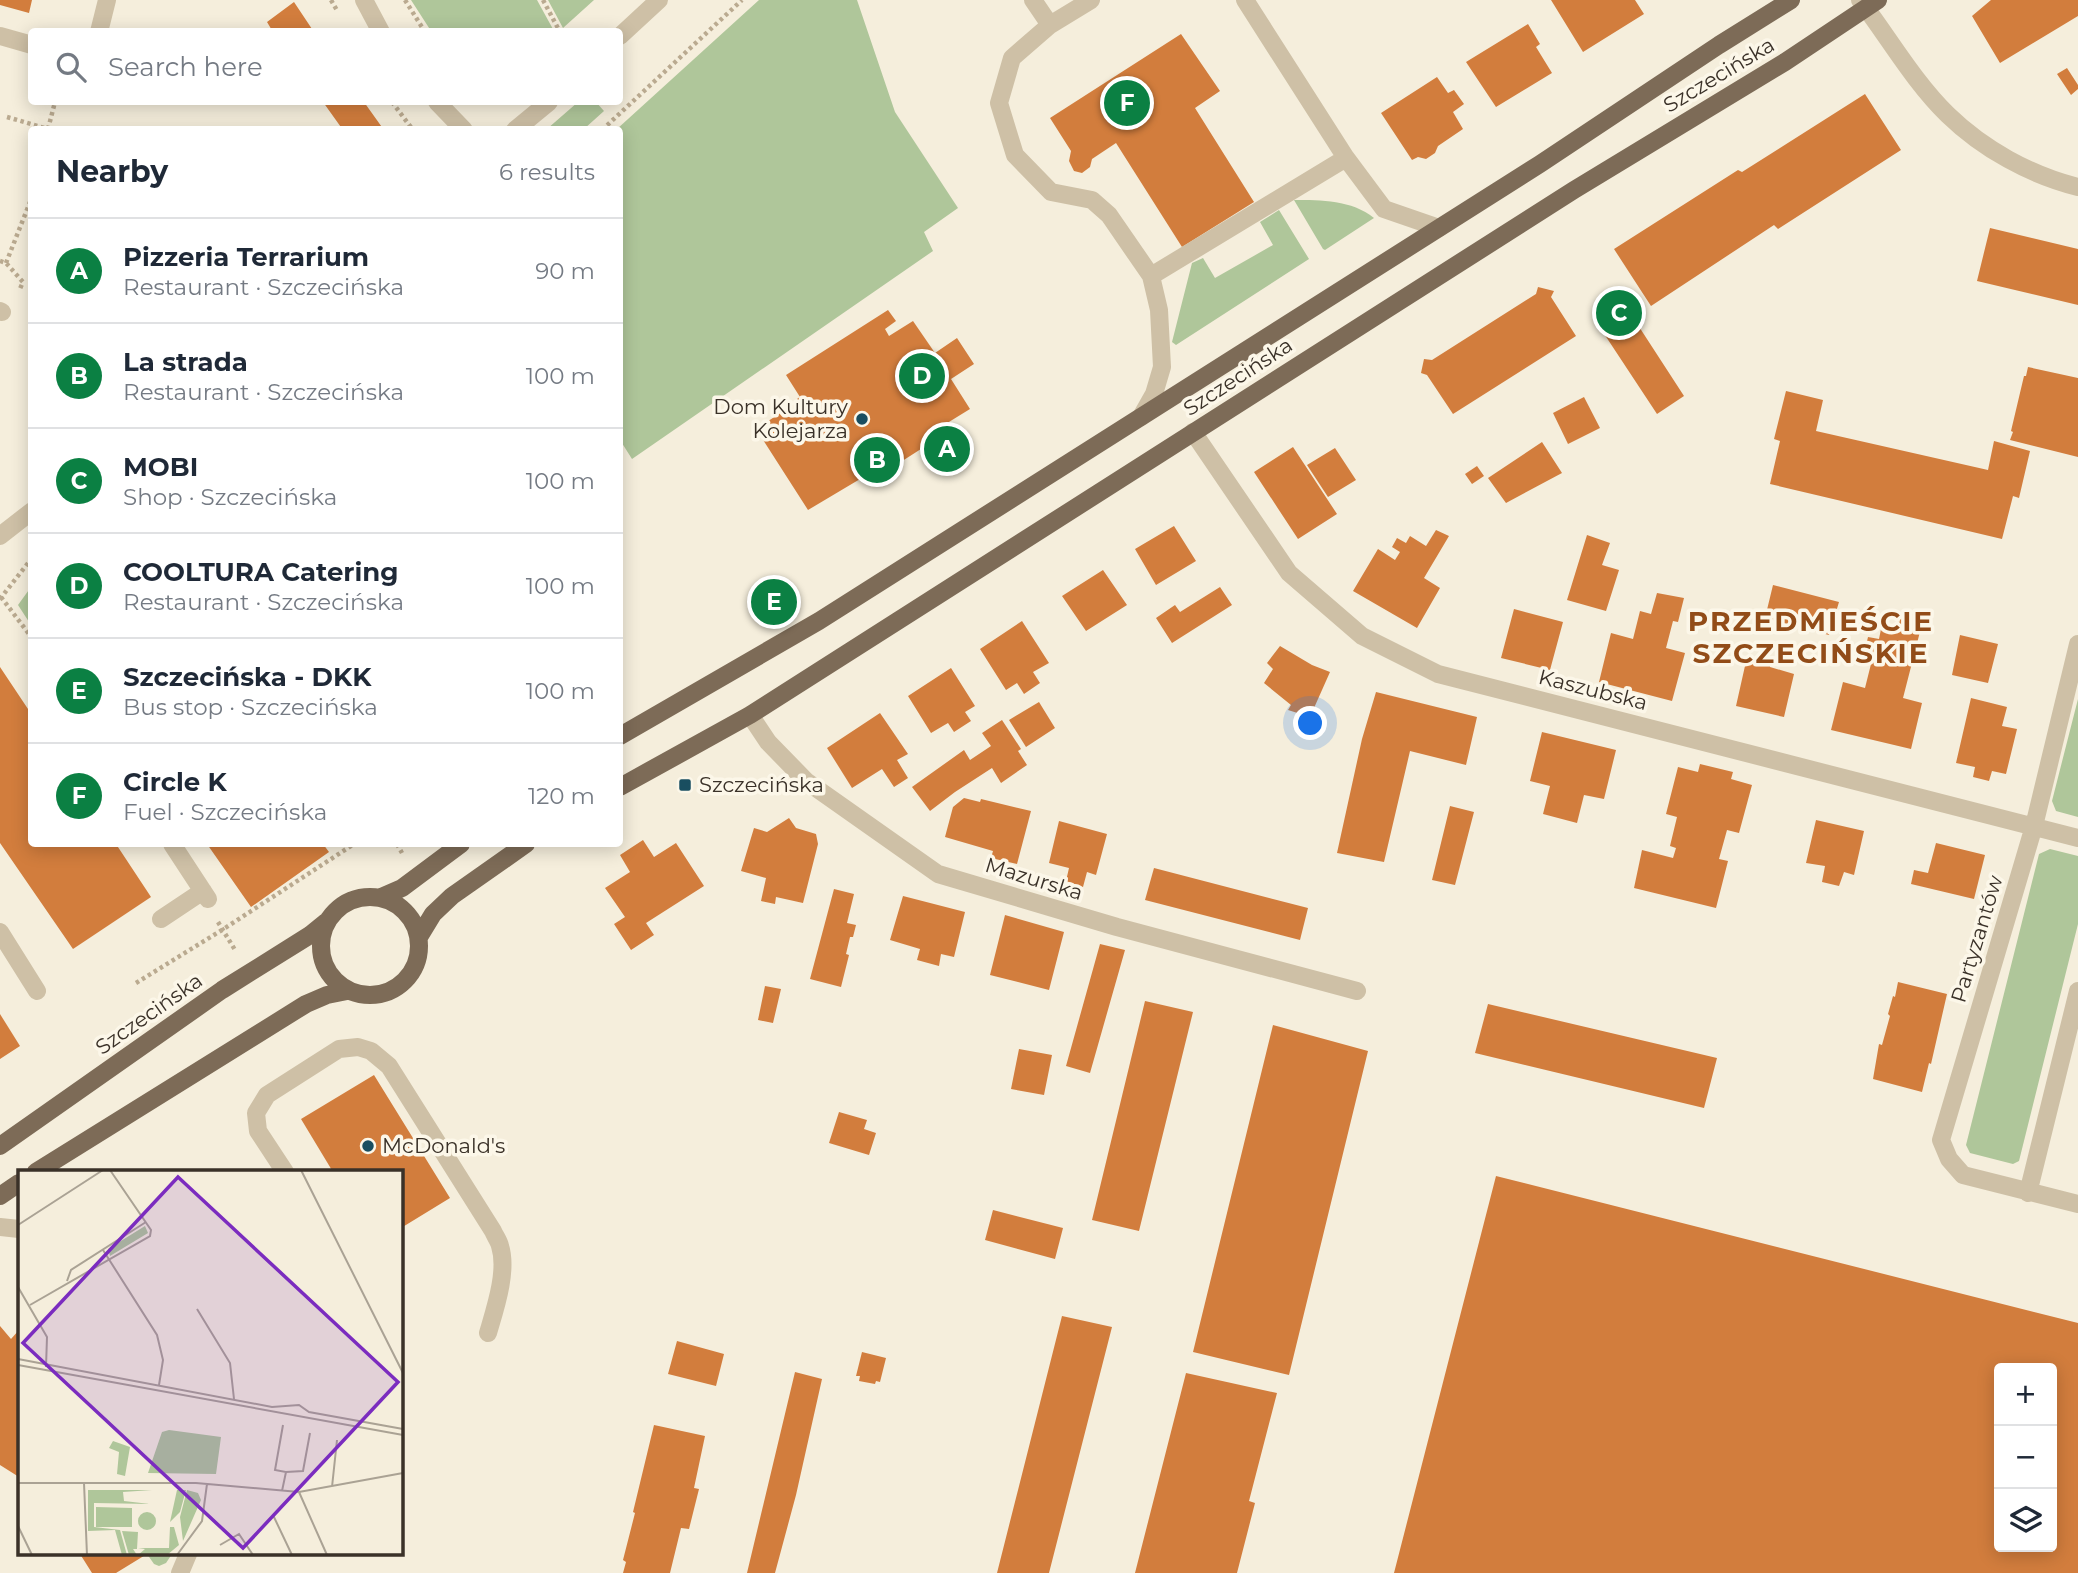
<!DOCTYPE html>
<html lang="en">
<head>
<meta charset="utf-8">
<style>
	body { margin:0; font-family:Montserrat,sans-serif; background:#f2f2f3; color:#1f2937 }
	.controls { position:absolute; right:21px; bottom:21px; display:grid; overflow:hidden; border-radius:7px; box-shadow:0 4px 18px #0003 }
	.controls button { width:63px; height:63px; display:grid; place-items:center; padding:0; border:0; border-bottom:2px solid #e0e1e3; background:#fff; color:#1f2937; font:35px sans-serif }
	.you { position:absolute; left:1311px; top:724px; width:24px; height:24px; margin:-18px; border:5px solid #fff; border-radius:50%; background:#1a73e8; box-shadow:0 0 0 10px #1a73e833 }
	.badge { display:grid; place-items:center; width:46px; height:46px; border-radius:50%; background:#0b8043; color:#fff; font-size:23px; font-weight:700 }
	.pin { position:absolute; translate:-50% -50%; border:4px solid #fff; box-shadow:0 2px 7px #0006 }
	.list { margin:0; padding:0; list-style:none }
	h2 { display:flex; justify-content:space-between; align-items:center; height:91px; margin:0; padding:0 28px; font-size:30px }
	h2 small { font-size:23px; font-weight:400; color:#747a83 }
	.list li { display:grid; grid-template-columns:46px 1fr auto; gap:21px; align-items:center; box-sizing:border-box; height:105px; padding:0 28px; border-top:2px solid #e0e1e3 }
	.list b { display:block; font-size:26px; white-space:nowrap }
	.list p { margin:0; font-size:23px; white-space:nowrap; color:#747a83 }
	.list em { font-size:23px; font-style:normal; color:#747a83 }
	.icon { flex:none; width:38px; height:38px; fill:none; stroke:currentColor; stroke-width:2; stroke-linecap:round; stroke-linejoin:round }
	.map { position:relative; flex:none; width:2078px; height:1573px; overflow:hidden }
	.search { position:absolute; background:#fff; box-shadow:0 4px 18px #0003; left:28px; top:28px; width:595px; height:77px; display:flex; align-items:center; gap:18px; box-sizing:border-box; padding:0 24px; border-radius:7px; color:#747a83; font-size:26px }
	.panel { position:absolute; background:#fff; box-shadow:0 4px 18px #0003; left:28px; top:126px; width:595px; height:721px; border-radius:7px }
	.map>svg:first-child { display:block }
	.green { fill:#afc69a }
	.building { fill:#d27d3d; fill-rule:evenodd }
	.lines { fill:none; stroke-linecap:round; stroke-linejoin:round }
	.path { stroke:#baaa90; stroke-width:4.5; stroke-dasharray:3.5 3.5; stroke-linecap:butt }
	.minor { stroke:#cec0a6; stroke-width:18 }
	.major { stroke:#7d6b57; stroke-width:18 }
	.poi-dot { fill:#194e60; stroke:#fcf7e9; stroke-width:2.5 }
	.labels { text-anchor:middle; stroke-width:7; stroke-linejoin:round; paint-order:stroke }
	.street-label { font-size:21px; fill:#3a3128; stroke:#fcf7e9 }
	.poi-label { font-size:21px; fill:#3a3128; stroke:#fcf7e9; text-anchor:start }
	.district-label { font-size:28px; font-weight:bold; letter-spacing:2px; fill:#924c18; stroke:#fcf7e9 }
	.inset-road { fill:none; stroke:#aaa294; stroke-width:2 }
	.view { fill:#7b2cbf; fill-opacity:0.15; stroke:#7b2cbf; stroke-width:3.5 }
	.inset-edge { fill:none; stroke:#3a3128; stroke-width:3.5 }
</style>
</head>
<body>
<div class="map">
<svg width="2078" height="1573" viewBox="0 0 2078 1573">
	<rect width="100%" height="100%" fill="#f5eedc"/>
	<path class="green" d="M411,0H537L554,31H431Z
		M548,0H594L563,28Z
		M759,0H857L895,112L958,208L924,232L933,251L632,459L620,440V130L617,129Z
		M578,102H596L604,111L584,129H547Z
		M1294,200C1321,200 1352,200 1374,218L1325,250L1323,249Z
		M1279,210L1309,259L1176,345L1172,342L1192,263L1203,258L1215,278L1273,245L1260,222Z
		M31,587V625L18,605Z
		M2078,699V817L2056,811L2052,801Z
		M2050,849L2078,856V924L2019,1161L2013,1164L1970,1153L1966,1145L2039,854Z
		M147,1554H172L166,1563L159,1566L154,1564Z"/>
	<path class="building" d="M0,0H32L29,13L0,5Z
		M1551,0H1635L1644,14L1583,52Z
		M1991,0H2078V16L2000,63L1972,16Z
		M294,2L314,32H273L267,22Z
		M1528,24L1540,44L1536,47L1552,73L1496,107L1466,62Z
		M1181,34L1220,91L1195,108L1254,202L1182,247L1116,143L1092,159L1090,167L1082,173L1074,171L1069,161L1071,151L1050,118Z
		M2067,68L2078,85V89L2071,95L2057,74Z
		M1437,77L1448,93L1454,90L1464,104L1453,112L1463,129L1438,146L1435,153L1426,159L1418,157L1412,160L1381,113Z
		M1865,94L1901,150L1778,229L1774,225L1651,306L1614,249L1738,170L1742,172Z
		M323,102H364L384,130H343Z
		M1990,228L2078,249V305L1977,281Z
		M1538,287L1554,291L1551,297L1576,336L1453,414L1427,375L1421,373L1424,359L1432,360L1536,294Z
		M1621,299L1684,396L1657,414L1593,317Z
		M888,310L896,321L885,329L889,336L913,321L935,353L957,338L974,364L951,379L970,409L931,433L935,440L896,465L892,460L808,510L756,429L799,401L797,399L800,397L786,375Z
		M2028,367L2078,378V457L2010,440L2013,432L2011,431L2024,376H2026Z
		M1786,391L1823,400L1816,431L1988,470L1994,441L2030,451L2019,498L2013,496L2002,539L1770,484L1780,441L1774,439Z
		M1584,397L1600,428L1568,444L1553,413Z
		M1542,442L1562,473L1506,503L1488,478Z
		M1293,447L1337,514L1298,539L1254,472Z
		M1335,448L1356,480L1328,497L1307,465Z
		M1477,466L1484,476L1472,484L1465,474Z
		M1174,526L1196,561L1156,585L1135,549Z
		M1436,530L1449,536L1424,578L1440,588L1417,628L1353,591L1378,549L1395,560L1400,552L1392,547L1397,538L1406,543L1410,536L1426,546Z
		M1587,535L1610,543L1602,565L1619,570L1606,611L1567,600Z
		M1103,570L1127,605L1086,631L1062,596Z
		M1773,585L1839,602L1829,635L1765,618Z
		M1220,587L1232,605L1172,643L1156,618L1175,605L1180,612Z
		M1657,593L1684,598L1678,622L1673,621L1666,648L1685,653L1672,701L1599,682L1611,633L1633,639L1640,611L1651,614Z
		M1514,609L1563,622L1550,670L1501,658Z
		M1902,611L1924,616L1903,698L1922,703L1911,749L1831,730L1843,682L1865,688L1872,660L1863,658L1868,637L1879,639L1881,629L1897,633Z
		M1022,621L1049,663L1033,672L1040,683L1024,694L1017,683L1006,690L980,649Z
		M1960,635L1998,644L1988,683L1952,675Z
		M1280,646L1312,665L1330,672L1310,717L1288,710L1291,705L1264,683L1273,669L1267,663Z
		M1747,657L1770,662V667L1794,674L1784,717L1736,706Z
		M0,667L32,715V844H116L151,897L73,949L0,843Z
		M951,668L975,706L965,712L971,721L954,732L948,723L931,733L908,696Z
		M1376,692L1477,717L1466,765L1410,751L1384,862L1337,853L1362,739Z
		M1971,698L2007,707L2002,726L2017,729L2006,774L1992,771L1989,781L1973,777L1975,767L1956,763Z
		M1039,702L1055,728L1026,747L1009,720Z
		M880,713L908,754L897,760L908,778L894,787L882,769L852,788L827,748Z
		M1002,720L1021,749L1018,751L1027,765L1001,783L992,768L955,792L930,811L912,787L964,750L970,760L991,746L982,733Z
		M1542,732L1616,750L1604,799L1584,795L1577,823L1543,814L1550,786L1530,781Z
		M1700,764L1733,772L1731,779L1752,785L1739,833L1727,830L1719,859L1728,861L1716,908L1634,888L1642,850L1673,858L1676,848L1670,846L1677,817L1666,814L1678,767L1698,772Z
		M964,798L980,802L981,799L1031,811L1017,864L991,858L993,851L945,837L953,807Z
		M1450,806L1474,812L1455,885L1432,880Z
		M789,818L796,828L816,834L818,844L803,903L776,897L775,904L761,901L766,878L741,871L754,828L767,832Z
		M1816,820L1864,831L1854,875L1844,872L1839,886L1822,882L1825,866L1806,863Z
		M1059,821L1107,834L1096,875L1087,872L1083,887L1066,881L1069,868L1049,863Z
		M643,840L654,857L676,843L704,886L646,923L654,935L631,950L614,924L625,917L605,888L630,872L620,855Z
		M1936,843L1985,855L1974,899L1911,884L1914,870L1928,873Z
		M207,844H323L329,852L251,907Z
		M1154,868L1308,908L1300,940L1145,900Z
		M834,889L854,894L847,923L856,925L853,937H850L846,954L849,955L841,987L810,979Z
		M903,896L965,912L954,957L941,954L939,966L917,960L920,949L890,940Z
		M1005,915L1064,932L1049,990L990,975Z
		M1100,944L1125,950L1090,1073L1066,1066Z
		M1898,982L1947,994L1931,1064L1929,1063L1922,1092L1873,1079L1879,1044L1882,1045L1890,1016L1888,1014L1893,996L1895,997Z
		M765,986L781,989L773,1023L758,1020Z
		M1145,1001L1193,1012L1139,1231L1092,1220Z
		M1488,1004L1717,1058L1704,1108L1475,1053Z
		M0,1014L20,1046L0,1059Z
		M1273,1025L1368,1051L1289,1375L1193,1352Z
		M1019,1049L1052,1055L1044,1095L1011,1089Z
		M374,1075L450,1198L401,1228V1172H333L301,1119Z
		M839,1112L867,1120L864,1129L876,1133L869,1155L829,1143Z
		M1496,1176L2078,1323V1573H1394ZM1999,1368H2052V1547H1999Z
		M993,1210L1063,1228L1055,1259L985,1240Z
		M1062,1316L1112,1327L1049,1573H997Z
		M0,1326L11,1339L19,1330V1477L0,1465Z
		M677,1341L724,1354L716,1386L668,1374Z
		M862,1352L886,1358L880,1382L876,1381L875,1384L859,1381L860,1376H856Z
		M795,1372L822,1379L796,1495L775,1573H747Z
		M1186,1373L1277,1393L1249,1501L1255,1503L1237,1573H1135Z
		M654,1425L705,1436L694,1488L699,1489L689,1529L681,1528L670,1573H623L626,1562L623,1560L635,1513L633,1512Z
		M80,1554H147L116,1573H92Z"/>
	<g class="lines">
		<path class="path" d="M331,0L338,12
			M405,0L425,32
			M543,0L560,32
			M392,102L413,130
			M7,117L48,129
			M48,129L55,102
			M602,130L742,0
			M0,261L6,263L23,282L19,291
			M6,263L32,197
			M1,597L32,638
			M0,599L32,558
			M397,844L402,853
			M218,922L235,950
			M136,983L222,930L354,844"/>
		<path class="minor" d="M364,0L381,32
			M1033,0L1050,25L1012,58L999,103L1015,155L1051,192L1092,200L1109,215L1151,276L1159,310L1162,367L1154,394L1141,417
			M1245,0L1346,158L1384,209L1439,228
			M1860,0C1889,38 1914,82 1948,115C1983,149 2030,175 2078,187
			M1050,25L1091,0
			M99,32L107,0
			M0,36L32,45
			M620,36L659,0
			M437,102L464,130
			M515,130L549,102
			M1151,276L1346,158
			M0,311L2,312
			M1193,432L1289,573L1362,636L1438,674L2078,838
			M0,536L32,511
			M2078,644L2034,826L1941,1140L1949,1159L1963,1175L2078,1204
			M750,715L768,742L806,781L938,874L1117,927L1357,991
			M172,844L208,899
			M161,919L203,891
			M0,932L37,991
			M285,1172L258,1131L256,1113L267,1095L339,1049L358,1047L371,1051L389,1066L493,1231C495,1236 499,1241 500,1246C508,1271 495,1309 488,1333
			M2028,1193L2078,991
			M0,1227L19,1229
			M180,1573L188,1554"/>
		<path class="major" d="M620,736L819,621L1540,164L1719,45L1791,0
			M620,787L750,715L1574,190L1785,62L1878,0
			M321 946a49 49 0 1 1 98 0a49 49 0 1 1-98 0Z
			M379,898L402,888L461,844
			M419,937L433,914L452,896L526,844
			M0,1146L222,990L310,935L326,922
			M36,1172L306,1004L327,995L347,991
			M0,1196L19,1183"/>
	</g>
	<g class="poi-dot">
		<circle cx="862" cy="419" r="7"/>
		<rect x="678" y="778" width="14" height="14" rx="3.5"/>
		<circle cx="368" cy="1146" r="7"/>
	</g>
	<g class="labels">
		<g class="street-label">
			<text transform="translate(1719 75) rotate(-31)" y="7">Szczecińska</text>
			<text transform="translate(1238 377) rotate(-33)" y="7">Szczecińska</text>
			<text transform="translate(1593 690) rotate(14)" y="7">Kaszubska</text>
			<text transform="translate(1034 879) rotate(17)" y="7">Mazurska</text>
			<text transform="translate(1977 939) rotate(-73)" y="7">Partyzantów</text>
			<text transform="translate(149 1014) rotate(-35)" y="7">Szczecińska</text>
		</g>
		<g class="poi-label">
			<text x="848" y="414" text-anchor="end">Dom Kultury<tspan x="848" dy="24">Kolejarza</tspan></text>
			<text x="699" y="792">Szczecińska</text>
			<text x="382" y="1153">McDonald's</text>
		</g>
		<g class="district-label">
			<text x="1811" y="631">PRZEDMIEŚCIE<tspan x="1811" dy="32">SZCZECIŃSKIE</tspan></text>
		</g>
	</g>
	<g transform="translate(18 1170)">
		<rect width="385" height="385" fill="#f5eedc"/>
		<path d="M127,56L130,63L92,86L90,79ZM151,260L203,267L198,304L130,303L144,262ZM95,271L112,277L107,306L99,304L101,282L91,278ZM70,320H134L105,322L106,331L132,334L76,333V357L102,360L109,385H104L97,360L70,361ZM159,320H168L162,342L152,352ZM169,320L180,323L183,330L165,371L162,347ZM78,337L114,338V357H78ZM120 351a9 9 0 1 1 18 0a9 9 0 1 1-18 0ZM152,357H156L161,375L149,385H120L127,379L120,378H151ZM104,361L120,362L119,379H115L119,385H111Z" fill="#afc69a"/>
		<path class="inset-road" d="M283,0L385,203M0,55L85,0M85,80L139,165L145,190L141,215M49,111L53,100L128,52M0,117L29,167L28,197M12,135L132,66L133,60L92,0M179,139L212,193L216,229M0,189L254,237L281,235L291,242L385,259M0,195L385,265M268,302L285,301L292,263M0,313H178L281,322L385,303M66,313L69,385M314,317L319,270M264,321L268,302L257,300L265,255M281,322L309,385M255,345L274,385M0,356L14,385M202,375L221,364L235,385M159,385L184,351L189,314"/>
		<path class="view" d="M160,7L380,212L225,378L5,173Z"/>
		<rect width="385" height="385" class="inset-edge"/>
	</g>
</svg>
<div class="controls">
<button>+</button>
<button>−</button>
<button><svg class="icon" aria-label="layers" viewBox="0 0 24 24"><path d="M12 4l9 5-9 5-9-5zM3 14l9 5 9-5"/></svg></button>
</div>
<div class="you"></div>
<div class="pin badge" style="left:947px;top:449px">A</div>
<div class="pin badge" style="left:877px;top:460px">B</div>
<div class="pin badge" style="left:1619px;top:313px">C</div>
<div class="pin badge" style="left:922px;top:376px">D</div>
<div class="pin badge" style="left:774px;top:602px">E</div>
<div class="pin badge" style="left:1127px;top:103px">F</div>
<div class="search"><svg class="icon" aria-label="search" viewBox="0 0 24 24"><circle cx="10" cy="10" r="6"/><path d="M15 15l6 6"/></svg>Search here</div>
<section class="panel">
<h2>Nearby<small>6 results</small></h2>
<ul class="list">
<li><span class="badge">A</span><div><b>Pizzeria Terrarium</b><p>Restaurant · Szczecińska</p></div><em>90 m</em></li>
<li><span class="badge">B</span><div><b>La strada</b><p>Restaurant · Szczecińska</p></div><em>100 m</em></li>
<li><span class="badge">C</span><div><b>MOBI</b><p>Shop · Szczecińska</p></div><em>100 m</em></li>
<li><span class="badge">D</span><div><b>COOLTURA Catering</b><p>Restaurant · Szczecińska</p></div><em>100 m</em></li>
<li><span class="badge">E</span><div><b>Szczecińska - DKK</b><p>Bus stop · Szczecińska</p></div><em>100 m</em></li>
<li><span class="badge">F</span><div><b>Circle K</b><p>Fuel · Szczecińska</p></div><em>120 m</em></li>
</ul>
</section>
</div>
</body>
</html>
